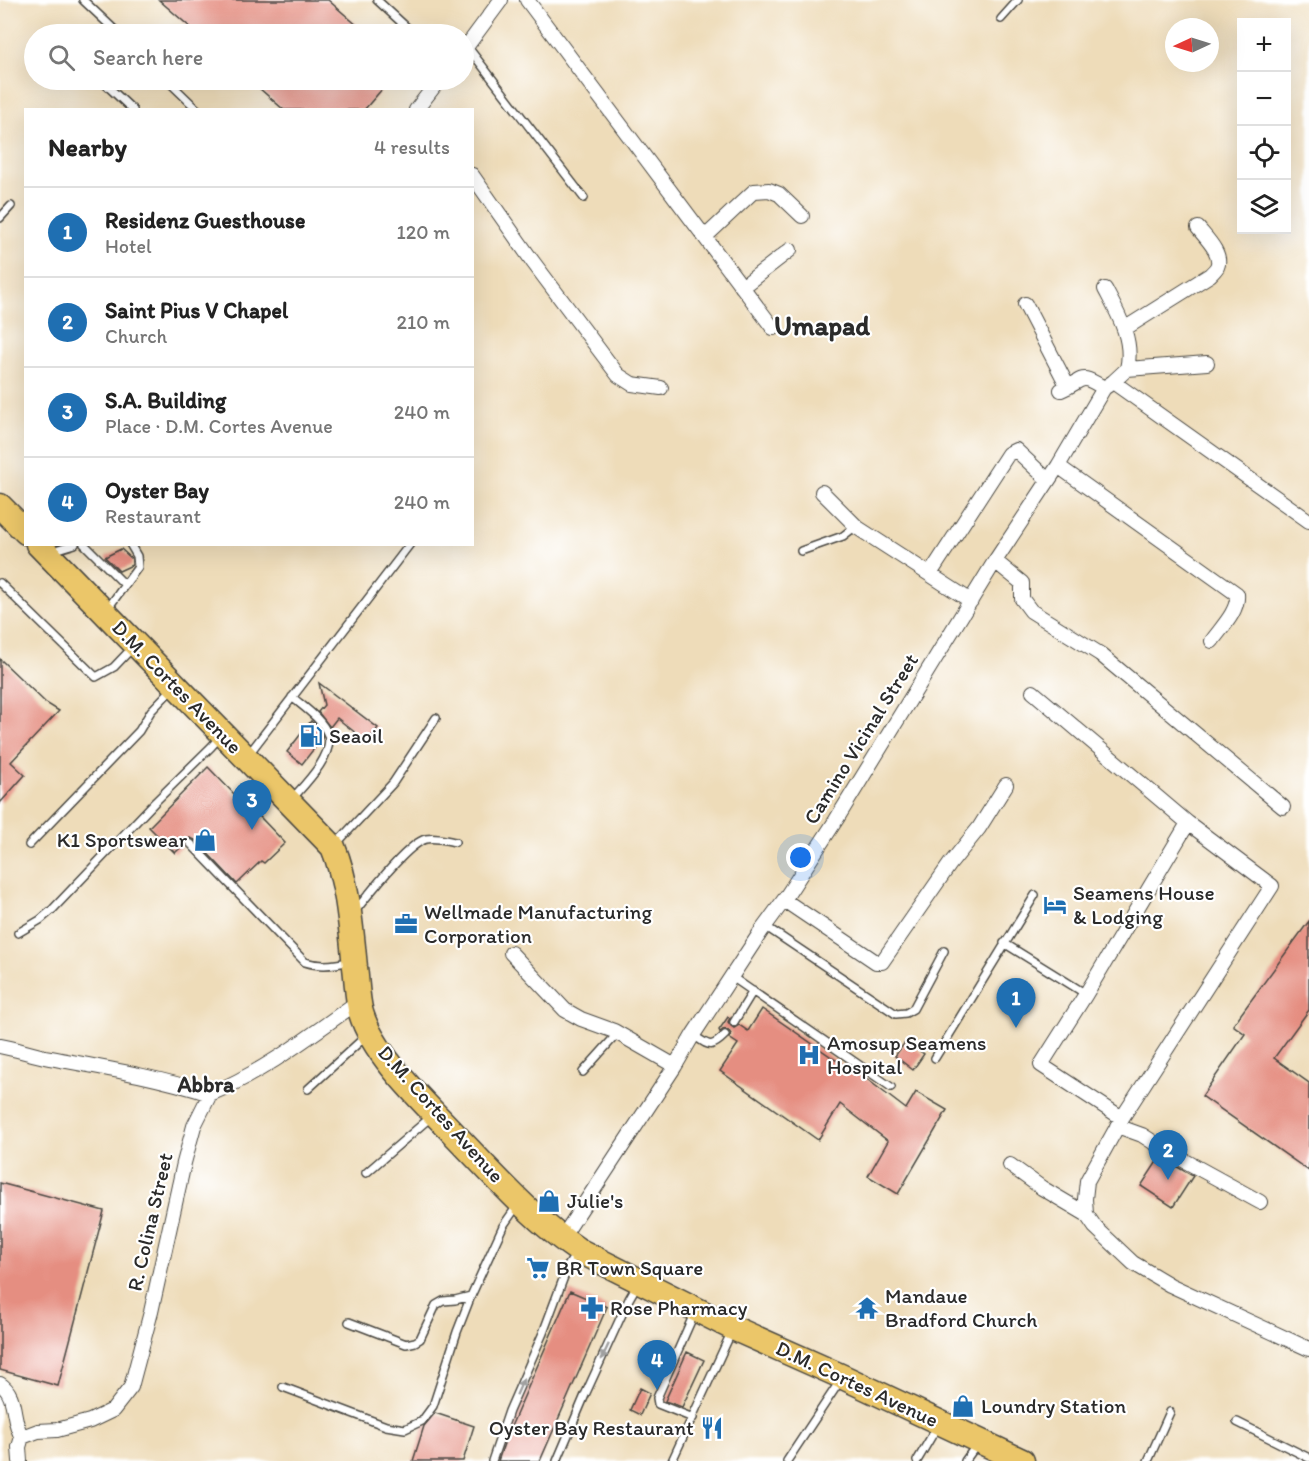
<!DOCTYPE html>
<html lang="en">
<head>
<meta charset="utf-8">
<style>
	body { margin:0; font-family:Itim,sans-serif; background:#f2f2f2; color:#222 }
	.controls { position:absolute; right:18px; top:18px; display:grid; overflow:hidden; border-radius:0px; box-shadow:0 6px 24px #0002 }
	.controls button { width:54px; height:54px; display:grid; place-items:center; padding:0; border:0; border-bottom:2px solid #e0e0e0; background:#fff; color:#222; font:30px sans-serif }
	.compass { position:absolute; left:1165px; top:18px; width:54px; height:54px; border-radius:50%; background:#fff; box-shadow:0 6px 24px #0002; rotate:266deg }
	.you { position:absolute; left:801px; top:858px; width:21px; height:21px; margin:-15px; border:4px solid #fff; border-radius:50%; background:#1a73e8; box-shadow:0 0 0 9px #1a73e833 }
	.badge { display:grid; place-items:center; width:39px; height:39px; border-radius:50%; background:#1f6fb2; color:#fff; font-size:20px; font-weight:700 }
	.pin { position:absolute; translate:-50% -50px; filter:drop-shadow(0 2px 3px #0008) }
	.pin::after { content:''; position:absolute; top:32px; width:21px; height:18px; background:inherit; clip-path:polygon(0 0,100% 0,50% 100%) }
	.list { margin:0; padding:0; list-style:none }
	h2 { display:flex; justify-content:space-between; align-items:center; height:78px; margin:0; padding:0 24px; font-size:26px }
	h2 small { font-size:20px; font-weight:400; color:#767676 }
	.list li { display:grid; grid-template-columns:39px 1fr auto; gap:18px; align-items:center; box-sizing:border-box; height:90px; padding:0 24px; border-top:2px solid #e0e0e0 }
	.list b { display:block; font-size:22px; white-space:nowrap }
	.list p { margin:0; font-size:20px; white-space:nowrap; color:#767676 }
	.list em { font-size:20px; font-style:normal; color:#767676 }
	.icon { flex:none; width:33px; height:33px; fill:none; stroke:currentColor; stroke-width:2; stroke-linecap:round; stroke-linejoin:round }
	.map { position:relative; flex:none; width:1309px; height:1461px; overflow:hidden }
	.search { position:absolute; background:#fff; box-shadow:0 6px 24px #0002; left:24px; top:24px; width:450px; height:66px; display:flex; align-items:center; gap:15px; box-sizing:border-box; padding:0 21px; border-radius:33px; color:#767676; font-size:22px }
	.panel { position:absolute; background:#fff; box-shadow:0 6px 24px #0002; left:24px; top:108px; width:450px; height:438px; border-radius:0px }
	.map>svg:first-child { display:block }
	.building { fill:#e58e81 }
	.lines { fill:none; stroke-linecap:round; stroke-linejoin:round }
	.lane-casing { stroke:#484640; stroke-width:10 }
	.street-casing { stroke:#484640; stroke-width:16 }
	.highway-casing { stroke:#484640; stroke-width:27 }
	.lane { stroke:#fff; stroke-width:7 }
	.street { stroke:#fff; stroke-width:14 }
	.highway { stroke:#ebc669; stroke-width:24 }
	.oneway { fill:#a0a0a0 }
	.labels { text-anchor:middle; stroke-width:4.5; stroke-linejoin:round; paint-order:stroke }
	.street-label { font-size:21px; fill:#2b2b2b; stroke:#fff }
	.poi-label { font-size:21px; fill:#2b2b2b; stroke:#fff; text-anchor:start }
	.neighbourhood-label { font-size:22px; font-weight:bold; fill:#2b2b2b; stroke:#fff }
	.district-label { font-size:27px; font-weight:bold; fill:#2b2b2b; stroke:#fff }
</style>
</head>
<body>
<div class="map">
<svg width="1309" height="1461" viewBox="0 0 1309 1461">
	<rect width="100%" height="100%" fill="#fff"/>
	<filter id="ink" filterUnits="userSpaceOnUse"><feTurbulence type="fractalNoise" baseFrequency=".0167" numOctaves="2"/><feDisplacementMap in="SourceGraphic" scale="12" xChannelSelector="R" yChannelSelector="G"/><feConvolveMatrix kernelMatrix="1 2 1 2 8 2 1 2 1" color-interpolation-filters="sRGB"/></filter>
	<filter id="wash" filterUnits="userSpaceOnUse"><feTurbulence type="fractalNoise" baseFrequency=".008" numOctaves="4" result="noise"/><feDisplacementMap in="SourceGraphic" scale="24" xChannelSelector="R" yChannelSelector="G"/><feGaussianBlur stdDeviation="1.35" result="paint"/><feColorMatrix in="noise" values="0 0 0 0 0 0 0 0 0 0 0 0 0 0 0 0 0 1.4 0 .05"/><feComposite in="paint" operator="in"/></filter>
	<g filter="url(#wash)">
		<rect width="100%" height="100%" fill="#eedcb9"/>
		<g id="blocks">
			<path class="building" d="M159,0H328L367,34H198Z
				M250,80H390L364,110H284Z
				M121,549L132,559V565L119,571L105,557Z
				M0,659L46,703L59,711L11,762L25,775L0,803Z
				M319,683L378,728L367,742L337,718L330,727L318,712L324,705Z
				M311,721L317,727L323,737L302,764L287,752Z
				M208,767L238,798L240,796L285,843L264,863L261,861L237,884L195,840L190,838L175,853L149,827Z
				M1309,921V1010L1274,1058L1309,1083V1171L1202,1096L1245,1034L1233,1025Z
				M762,1009L846,1067L847,1064L906,1109L916,1092L947,1110L898,1194L868,1176L888,1141L840,1104L818,1140L720,1071L738,1044L729,1038L731,1034L729,1031L724,1029L720,1032L719,1030L728,1017L730,1018L728,1022L731,1026L734,1028L739,1025L748,1031Z
				M906,1041L924,1054L913,1070L895,1056Z
				M1160,1157L1193,1176L1173,1207L1141,1186Z
				M0,1183L104,1211L58,1386L0,1370Z
				M570,1291L607,1307L540,1461H498L506,1438Z
				M687,1352L704,1360L682,1407L665,1401Z
				M640,1388L650,1393L640,1415L630,1410Z
				M435,1413L474,1426L463,1461H413L424,1426Z"/>
		</g>
	</g>
	<g filter="url(#ink)">
		<use href="#blocks" fill-opacity="0" stroke="#484640" stroke-width="1.5"/>
		<g class="lines">
			<g class="lane-casing">
				<path id="lane" d="M83,0L119,34
					M377,0L414,34
					M1001,19L1018,0
					M467,46L584,198
					M101,80L133,110
					M167,80L198,110
					M0,218L11,206
					M84,544L125,585
					M52,551L75,544
					M801,551L843,536L852,529L858,528
					M0,583L96,677L114,667L134,646
					M108,608L138,567L137,556L130,544
					M248,755L410,544
					M291,800C304,785 334,756 328,735C322,719 305,708 292,697
					M191,844L305,962C320,967 336,965 350,961
					M29,845L139,731L151,711L173,688
					M335,845L393,783L436,718
					M356,910C369,894 408,843 426,839C435,837 445,840 455,842
					M765,926L896,1014L906,1013L913,1009L944,951
					M18,933L40,920L53,909L155,802L211,747L220,737
					M1004,943L1086,994
					M732,977L891,1087
					M734,1022L753,991
					M693,1035C709,1045 710,1050 725,1035
					M935,1058L1035,895
					M583,1072L618,1033
					M308,1089L366,1036
					M366,1173L432,1116
					M349,1322L406,1344L415,1342L420,1339L436,1305L443,1301L455,1300L471,1296
					M283,1387L386,1426L405,1429L422,1421L433,1406L457,1332L471,1296L503,1226L517,1206
					M693,1418L658,1404L657,1398L694,1314
					M1237,1422L1309,1458
					M492,1461L509,1411L543,1333L568,1266L577,1252
					M557,1461L585,1395L629,1299L637,1285
					M672,1461L731,1333
					M787,1461L840,1381
					M917,1461L937,1427
					M965,1461L978,1443
					M1148,1461L1170,1412"/>
			</g>
			<g class="street-casing">
				<path id="street" d="M527,0L773,328
					M464,50L501,0
					M416,110L439,80
					M472,175L533,262L618,375L632,384L661,388
					M705,237L754,191L769,190L779,194L802,216
					M742,287L790,250
					M1105,289C1118,314 1134,340 1127,369
					M1025,304L1068,387
					M1124,329L1210,275C1211,274 1216,269 1217,267C1223,254 1206,238 1198,228
					M1113,382L1309,521
					M1061,390C1086,380 1078,372 1104,388
					M1058,466L1237,594C1239,611 1221,628 1212,641
					M822,492L858,528L971,601
					M995,561L1022,583V599L1031,611L1100,654L1283,807
					M930,574L1008,454L1016,450L1048,480
					M1033,692L1188,823L1272,886L1122,1118L1087,1181L1085,1199L1086,1214L1095,1227L1133,1263L1170,1285L1309,1349
					M784,900L876,962H882L950,864L979,828L1006,785
					M511,953L565,1010L581,1019L614,1031L675,1066
					M0,1046C17,1049 33,1055 50,1058C104,1068 158,1077 210,1094
					M1122,1118L1041,1065L1086,994L1188,823
					M1117,1126L1142,1135L1167,1151L1260,1202
					M1010,1165L1042,1188L1086,1214
					M562,1238L675,1066L693,1035L762,930L784,900L836,820L995,561L1058,466L1104,388L1113,382L1127,369L1207,363
					M0,1384C18,1395 11,1421 22,1437
					M22,1437L38,1431L57,1430L90,1421L113,1410L131,1387L151,1312L184,1163L194,1126L210,1094C264,1072 311,1035 359,1001
					M20,1461L19,1447L22,1437"/>
			</g>
			<g class="highway-casing">
				<path id="highway" d="M0,506L26,532
					M38,544L333,847C348,883 351,928 355,967C357,982 357,998 361,1013C374,1056 424,1102 455,1135C493,1174 533,1220 578,1250L733,1328L843,1377L1022,1461"/>
			</g>
			<use href="#lane" class="lane"/>
			<use href="#street" class="street"/>
			<use href="#highway" class="highway"/>
		</g>
		<defs><path id="oneway-solid" d="M-6-.8H1V-3.2L6.5 0L1 3.2V.8H-6Z" transform="scale(1.5)"/></defs>
		<g class="oneway">
			<use href="#oneway-solid" transform="translate(605 1352) rotate(115)"/>
			<use href="#oneway-solid" transform="translate(520 1387) rotate(-66)"/>
		</g>
	</g>
	<defs>
		<g id="fuel-bare" transform="scale(1.8)"><path d="M-5.5-6h7V0h2V4h1.3V-2.5L3-4.5l.8-.8L6-3V5H2.5V1h-1V6h-7ZM-4.2-4.7v3.2H.2V-4.7Z" fill="#1f6fb2" stroke="#fff" stroke-width="2.5" paint-order="stroke"/></g>
		<g id="shop-bare" transform="scale(1.8)"><path d="M-5-2.5h2.3a2.7 3.5 0 0 1 5.4 0H5L5.5 6h-11ZM-1.5-2.5h3a1.5 2.3 0 0 0-3 0Z" fill="#1f6fb2" stroke="#fff" stroke-width="2.5" paint-order="stroke"/></g>
		<g id="hotel-bare" transform="scale(1.8)"><path d="M-6-4.5h1.5V1H6V5H4.5V3h-9V5H-6ZM-4 0a1.8 1.8 0 1 1 3.6 0ZM.5 0V-2.5h3Q6-2.5 6 0Z" fill="#1f6fb2" stroke="#fff" stroke-width="2.5" paint-order="stroke"/></g>
		<g id="office-bare" transform="scale(1.8)"><path d="M-6-3h4V-5.5h4V-3h4V5H-6ZM-1-4.5V-3h2v-1.5ZM-6 0V1H6V0Z" fill="#1f6fb2" stroke="#fff" stroke-width="2.5" paint-order="stroke"/></g>
		<g id="hospital-bare" transform="scale(1.8)"><path d="M-5-5h3v3.5h4V-5h3V5h-3V1.5h-4V5h-3Z" fill="#1f6fb2" stroke="#fff" stroke-width="2.5" paint-order="stroke"/></g>
		<g id="supermarket-bare" transform="scale(1.8)"><path d="M-6-5.5h2.5l.6 2H6L4.5 2H-2.5L-4.4-4H-6ZM-1.5 3.2a1.3 1.3 0 1 0 .1 0ZM3 3.2a1.3 1.3 0 1 0 .1 0Z" fill="#1f6fb2" stroke="#fff" stroke-width="2.5" paint-order="stroke"/></g>
		<g id="pharmacy-bare" transform="scale(1.8)"><path d="M-2-6h4v4h4v4h-4v4h-4v-4h-4v-4h4Z" fill="#1f6fb2" stroke="#fff" stroke-width="2.5" paint-order="stroke"/></g>
		<g id="temple-bare" transform="scale(1.8)"><path d="M0-6L5-2H3V0L6.5 2.5H4V6H1.5V3h-3V6H-4V2.5H-6.5L-3 0V-2H-5Z" fill="#1f6fb2" stroke="#fff" stroke-width="2.5" paint-order="stroke"/></g>
		<g id="restaurant-bare" transform="scale(1.8)"><path d="M-5-6h1v4h1v-4h1v4h1v-4h1v5L-1.5 .5V6h-2V.5L-5-1ZM5-6V6H3V1.5H1.5Q1.5-4 5-6Z" fill="#1f6fb2" stroke="#fff" stroke-width="2.5" paint-order="stroke"/></g>
	</defs>
	<g fill-rule="evenodd">
		<use href="#fuel-bare" x="311" y="736"/>
		<use href="#shop-bare" x="205" y="840"/>
		<use href="#hotel-bare" x="1055" y="905"/>
		<use href="#office-bare" x="406" y="924"/>
		<use href="#hospital-bare" x="809" y="1055"/>
		<use href="#shop-bare" x="549" y="1201"/>
		<use href="#supermarket-bare" x="538" y="1268"/>
		<use href="#pharmacy-bare" x="592" y="1308"/>
		<use href="#temple-bare" x="867" y="1308"/>
		<use href="#shop-bare" x="963" y="1406"/>
		<use href="#restaurant-bare" x="712" y="1428"/>
	</g>
	<g class="labels">
		<g class="street-label">
			<text transform="translate(177 687) rotate(46)" y="7">D.M. Cortes Avenue</text>
			<text transform="translate(861 739) rotate(-58)" y="7">Camino Vicinal Street</text>
			<text transform="translate(441 1114) rotate(48)" y="7">D.M. Cortes Avenue</text>
			<text transform="translate(150 1222) rotate(-77)" y="7">R. Colina Street</text>
			<text transform="translate(857 1384) rotate(25)" y="7">D.M. Cortes Avenue</text>
		</g>
		<g class="poi-label">
			<text x="329" y="743">Seaoil</text>
			<text x="187" y="847" text-anchor="end">K1 Sportswear</text>
			<text x="1073" y="900">Seamens House<tspan x="1073" dy="24">&amp; Lodging</tspan></text>
			<text x="424" y="919">Wellmade Manufacturing<tspan x="424" dy="24">Corporation</tspan></text>
			<text x="827" y="1050">Amosup Seamens<tspan x="827" dy="24">Hospital</tspan></text>
			<text x="567" y="1208">Julie's</text>
			<text x="556" y="1275">BR Town Square</text>
			<text x="885" y="1303">Mandaue<tspan x="885" dy="24">Bradford Church</tspan></text>
			<text x="610" y="1315">Rose Pharmacy</text>
			<text x="981" y="1413">Loundry Station</text>
			<text x="694" y="1435" text-anchor="end">Oyster Bay Restaurant</text>
		</g>
		<g class="neighbourhood-label">
			<text x="206" y="1092">Abbra</text>
		</g>
		<g class="district-label">
			<text x="822" y="335">Umapad</text>
		</g>
	</g>
</svg>
<div class="controls">
<button>+</button>
<button>−</button>
<button><svg class="icon" aria-label="locate" viewBox="0 0 24 24"><circle cx="12" cy="12" r="6"/><path d="M12 2v4M12 18v4M2 12h4M18 12h4"/></svg></button>
<button><svg class="icon" aria-label="layers" viewBox="0 0 24 24"><path d="M12 4l9 5-9 5-9-5zM3 14l9 5 9-5"/></svg></button>
</div>
<svg class="compass" viewBox="-18 -18 36 36"><path d="M0-13l5 13h-10z" fill="#e53935"/><path d="M0 13l5-13h-10z" fill="#767676"/></svg>
<div class="you"></div>
<div class="pin badge" style="left:1016px;top:1028px">1</div>
<div class="pin badge" style="left:1168px;top:1180px">2</div>
<div class="pin badge" style="left:252px;top:830px">3</div>
<div class="pin badge" style="left:657px;top:1390px">4</div>
<div class="search"><svg class="icon" aria-label="search" viewBox="0 0 24 24"><circle cx="10" cy="10" r="6"/><path d="M15 15l6 6"/></svg>Search here</div>
<section class="panel">
<h2>Nearby<small>4 results</small></h2>
<ul class="list">
<li><span class="badge">1</span><div><b>Residenz Guesthouse</b><p>Hotel</p></div><em>120 m</em></li>
<li><span class="badge">2</span><div><b>Saint Pius V Chapel</b><p>Church</p></div><em>210 m</em></li>
<li><span class="badge">3</span><div><b>S.A. Building</b><p>Place · D.M. Cortes Avenue</p></div><em>240 m</em></li>
<li><span class="badge">4</span><div><b>Oyster Bay</b><p>Restaurant</p></div><em>240 m</em></li>
</ul>
</section>
</div>
</body>
</html>
